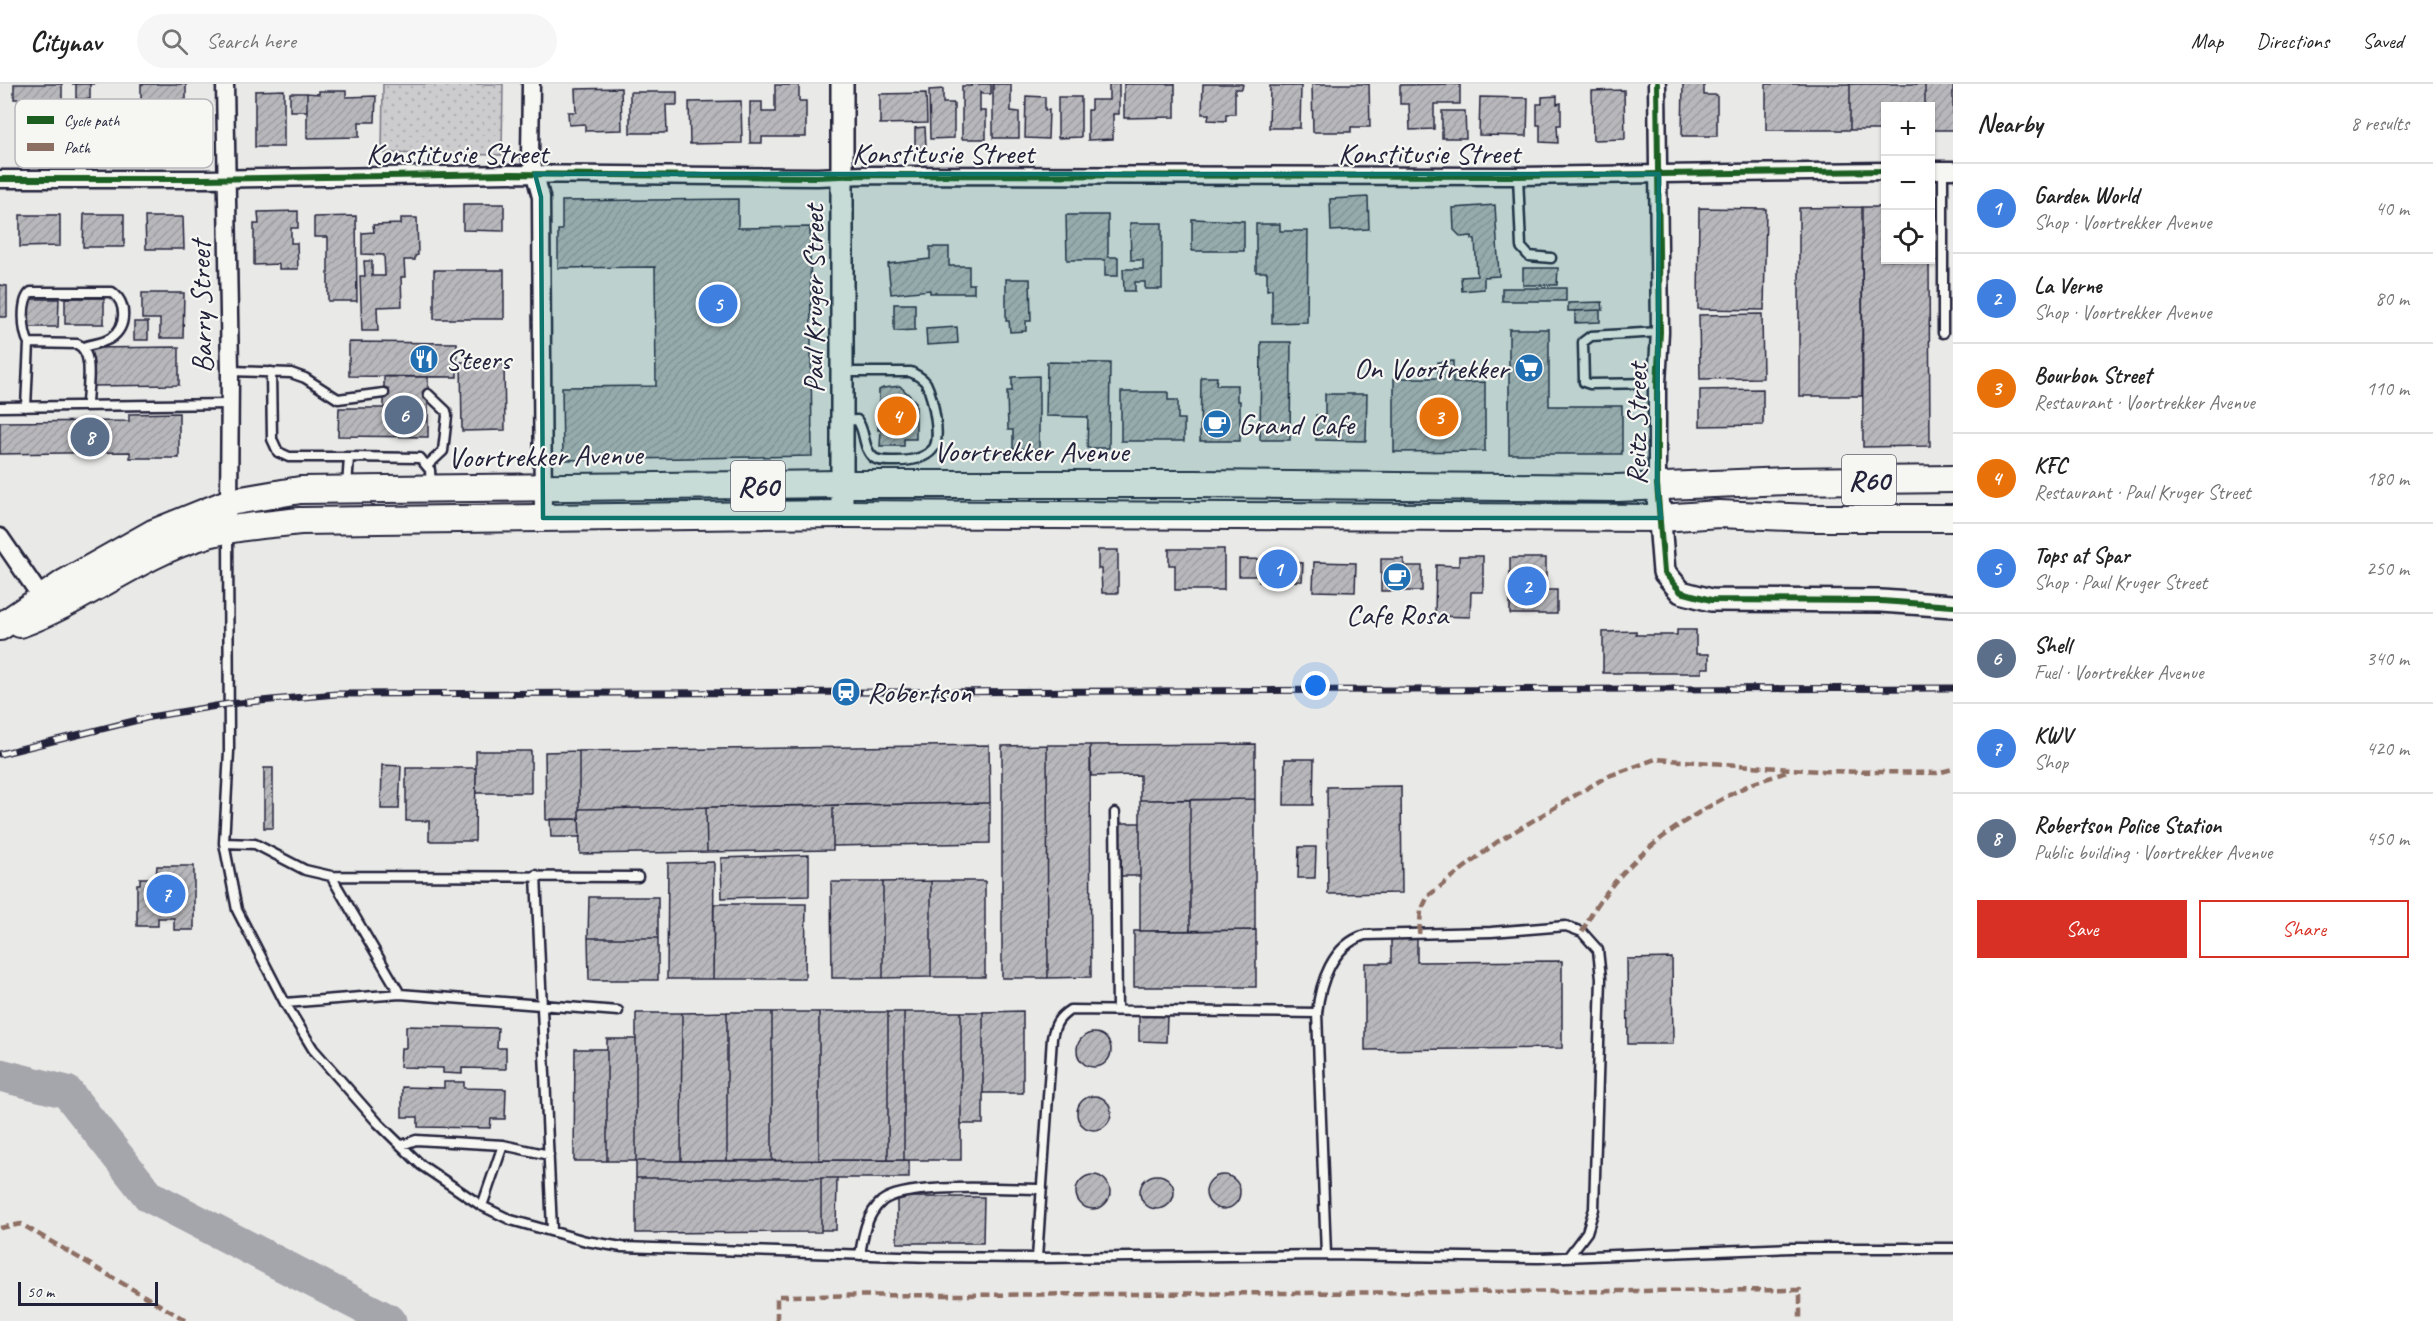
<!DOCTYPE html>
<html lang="en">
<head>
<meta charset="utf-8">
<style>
	body { margin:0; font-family:Caveat,sans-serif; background:#f6f6f6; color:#222 }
	.controls { position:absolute; right:18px; top:18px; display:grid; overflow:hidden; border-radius:0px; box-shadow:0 2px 4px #0004 }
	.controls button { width:54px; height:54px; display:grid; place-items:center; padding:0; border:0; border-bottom:2px solid #e0e0e0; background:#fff; color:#222; font:30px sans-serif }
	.scale { position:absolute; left:18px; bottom:15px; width:140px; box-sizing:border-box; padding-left:6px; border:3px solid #22223b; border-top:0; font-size:16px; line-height:21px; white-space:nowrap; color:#22223b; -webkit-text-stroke:4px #f6f6f2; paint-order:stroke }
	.you { position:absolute; left:1316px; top:602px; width:21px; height:21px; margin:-15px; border:4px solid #fff; border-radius:50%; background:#1a73e8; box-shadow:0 0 0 9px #1a73e833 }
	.badge { display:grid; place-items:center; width:39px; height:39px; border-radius:50%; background:#d93025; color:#fff; font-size:20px; font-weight:700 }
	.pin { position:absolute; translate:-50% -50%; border:3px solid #fff; box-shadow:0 2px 6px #0006 }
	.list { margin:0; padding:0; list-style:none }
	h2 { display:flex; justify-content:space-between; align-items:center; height:78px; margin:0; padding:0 24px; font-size:26px }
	h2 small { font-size:20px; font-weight:400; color:#767676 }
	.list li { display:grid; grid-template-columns:39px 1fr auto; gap:18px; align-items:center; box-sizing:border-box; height:90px; padding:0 24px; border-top:2px solid #e0e0e0 }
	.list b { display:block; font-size:22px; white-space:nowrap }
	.list p { margin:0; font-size:20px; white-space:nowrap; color:#767676 }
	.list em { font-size:20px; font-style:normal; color:#767676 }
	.actions { display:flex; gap:12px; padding:18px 24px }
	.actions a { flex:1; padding:14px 0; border:2px solid #d93025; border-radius:0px; text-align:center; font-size:21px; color:#d93025 }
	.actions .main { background:#d93025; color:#fff }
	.icon { flex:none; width:33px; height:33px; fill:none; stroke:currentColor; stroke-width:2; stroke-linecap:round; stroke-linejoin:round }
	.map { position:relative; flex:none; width:1953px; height:1237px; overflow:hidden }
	header { display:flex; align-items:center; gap:36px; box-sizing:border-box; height:84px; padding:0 30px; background:#fff; border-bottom:2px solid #e0e0e0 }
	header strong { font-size:28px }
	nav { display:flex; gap:33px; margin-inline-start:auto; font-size:21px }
	.search { width:420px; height:54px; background:#f6f6f6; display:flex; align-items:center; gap:15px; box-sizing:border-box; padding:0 21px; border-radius:33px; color:#767676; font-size:22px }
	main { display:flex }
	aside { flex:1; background:#fff }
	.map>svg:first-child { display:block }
	.park { fill:url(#park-dots); stroke:#777784; stroke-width:1.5 }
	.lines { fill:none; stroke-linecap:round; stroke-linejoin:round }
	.river { stroke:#a5a5ac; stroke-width:33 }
	.building { fill:url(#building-hatch); stroke:#22223b; stroke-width:1.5 }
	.service-casing { stroke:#22223b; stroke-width:13 }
	.minor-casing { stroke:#22223b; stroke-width:21 }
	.tertiary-casing { stroke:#22223b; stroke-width:26 }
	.primary-casing { stroke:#22223b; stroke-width:30 }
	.service { stroke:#f6f6f2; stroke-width:8 }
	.minor { stroke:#f6f6f2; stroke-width:16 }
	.tertiary { stroke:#f6f6f2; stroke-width:21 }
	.primary { stroke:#f6f6f2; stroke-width:26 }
	.rail-casing { stroke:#22223b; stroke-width:7 }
	.rail { stroke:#f6f6f2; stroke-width:4.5; stroke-dasharray:14; stroke-linecap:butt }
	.quiet { stroke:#8d6e63; stroke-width:4.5; stroke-dasharray:9 4.5; stroke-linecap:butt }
	.cycleway-casing { stroke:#f6f6f2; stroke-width:10 }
	.cycleway { stroke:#1b5e20; stroke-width:6 }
	.marked { fill:#0f766e; fill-opacity:0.2; stroke:#0f766e; stroke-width:4.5; stroke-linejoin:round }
	.labels { text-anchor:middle; stroke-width:4.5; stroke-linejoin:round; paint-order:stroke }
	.shield { fill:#f6f6f2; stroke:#626272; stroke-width:1.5 }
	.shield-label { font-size:28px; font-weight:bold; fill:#22223b }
	.street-label { font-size:30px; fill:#22223b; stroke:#f6f6f2 }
	.poi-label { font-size:30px; fill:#22223b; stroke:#f6f6f2; text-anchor:start }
	.key { fill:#f6f6f2; stroke:#b6b6bb; stroke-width:1.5 }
	.key-label { font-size:16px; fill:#22223b }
</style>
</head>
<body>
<header>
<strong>Citynav</strong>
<div class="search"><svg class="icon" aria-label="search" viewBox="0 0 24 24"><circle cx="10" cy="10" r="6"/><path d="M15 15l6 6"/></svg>Search here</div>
<nav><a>Map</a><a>Directions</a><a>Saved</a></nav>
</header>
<main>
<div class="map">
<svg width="1953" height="1237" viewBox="0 0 1953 1237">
	<defs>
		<pattern id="park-dots" width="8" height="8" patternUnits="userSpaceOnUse" patternTransform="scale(1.5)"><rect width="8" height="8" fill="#ccccce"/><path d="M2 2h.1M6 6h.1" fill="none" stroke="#afafb2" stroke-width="1.8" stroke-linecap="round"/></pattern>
		<pattern id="building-hatch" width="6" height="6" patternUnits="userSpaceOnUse" patternTransform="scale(1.5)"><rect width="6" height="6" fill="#b8b8bc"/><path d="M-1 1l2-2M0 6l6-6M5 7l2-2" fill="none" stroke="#9e9ea2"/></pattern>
	</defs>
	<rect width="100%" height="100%" fill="#e9e9e7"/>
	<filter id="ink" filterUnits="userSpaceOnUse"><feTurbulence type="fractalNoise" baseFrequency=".0167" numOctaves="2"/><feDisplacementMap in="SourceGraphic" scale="12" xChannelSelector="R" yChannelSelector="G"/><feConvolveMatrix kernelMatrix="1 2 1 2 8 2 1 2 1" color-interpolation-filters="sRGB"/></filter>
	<g filter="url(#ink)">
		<path class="park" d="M383,0H503L502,71L382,69Z"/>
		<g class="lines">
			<path class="river" d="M0,991L67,1008L149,1112L390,1237"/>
		</g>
		<path class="building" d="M14,0H62V46H41V22L38,25L31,18L34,15H14Z
			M72,0H95H90V15H76V0Z
			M141,0H186V16L141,15Z
			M971,0H991V10H982L980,8V27H986V55H962V2H972Z
			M993,0H1011V27L1019,28V54H993Z
			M1109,0H1119V30H1113V55L1088,56V26H1091V16H1109Z
			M1124,0H1175V33L1124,34Z
			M1203,0H1243L1242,5H1235V30H1226V37L1208,36L1209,30H1202Z
			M1312,0H1369L1370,43H1351V48H1313Z
			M1460,0V20H1434V45L1410,46L1409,20H1400V1Z
			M1683,0H1704V11H1717V52H1682Z
			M1766,0H1850V46H1766Z
			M1850,0H1925V22H1886V46H1850Z
			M1925,0H1953V46H1930V22H1925Z
			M775,1H799V17H806V53H762V59H750V18H762V28H775Z
			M1270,2H1301L1300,44H1269Z
			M621,4L622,46L585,47V40L569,41L568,28H576L575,5Z
			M943,5V19H954V54L930,55L929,6Z
			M284,6V63H255V7Z
			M1624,6L1625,55L1593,56L1592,7Z
			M319,7H346V13L376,12L375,38H359V53L307,54V9L319,10Z
			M630,8H677V21H666L667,49H630Z
			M290,9H307V27H290Z
			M926,9L927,39L880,40V10Z
			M1026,12L1045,13V26H1049L1048,55L1025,54Z
			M1557,12V20L1561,19V41H1557L1558,59L1540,58V41H1537V20H1542V13Z
			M1058,13H1081V53L1058,54Z
			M1480,13L1528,14L1527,52L1479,51Z
			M741,17L742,59L690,60L689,18Z
			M1442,27H1465L1466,54H1442Z
			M925,43L926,63L915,64V44Z
			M1368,113L1369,145L1331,147L1330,115Z
			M738,115V144L810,143L812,372L563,376L562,303L656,302L655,183L558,184V146H562V117Z
			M463,120H504V147L463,146Z
			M1495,121L1499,192L1484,193V205L1462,207L1461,193L1477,192L1475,155H1472V152L1461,153L1454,146L1453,124Z
			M1862,123H1886V176H1929L1930,362L1863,363Z
			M1862,123V312H1799V124Z
			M1699,124L1766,125L1764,226L1698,225Z
			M298,127V144H291V159H297L298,185H279V180L254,181V140H259L258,128Z
			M84,130H124V163H83Z
			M20,131H60V162L20,163Z
			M1066,131H1108V173H1118V192H1105V176H1067Z
			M356,132L357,217H328V153H314V133Z
			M145,133H183L184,165H146Z
			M401,134H417L418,171L415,172V176H404L405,193H401L402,222L377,223L378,247H362L360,192H365L364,177H372V192H385L384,171L362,170V149L374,148L373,141L401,140Z
			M1192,135L1244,137V167H1192Z
			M1130,139H1162V205H1145V198H1135V207H1124L1123,185H1143V176H1131Z
			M1256,140H1280V147H1308L1307,238L1272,239V205L1267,206V188H1256Z
			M930,163H949V182H969V200H974V209H930V206L891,210L888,180L930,175Z
			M1523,184H1558L1557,201H1523Z
			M434,186H504V235H434Z
			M1006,195H1030L1031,237H1026V247L1010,248L1009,237H1006Z
			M0,201L7,202V233H0Z
			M1502,204H1566V217H1502Z
			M142,209H184L183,254H160V235H142Z
			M65,214H104V240H65Z
			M28,215H59L58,243H28Z
			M1602,218L1603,226L1568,227V219Z
			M894,220H915V246L894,247Z
			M1600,226V238L1575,239V227Z
			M1762,230L1763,294L1700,295L1699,231Z
			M134,238H148V256H134Z
			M957,243L958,259L927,261L926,245Z
			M1509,245H1549V322H1622V370H1509Z
			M349,258L457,259V293L349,292Z
			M1261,258H1291L1290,356H1260Z
			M179,263V301L91,302V264Z
			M1453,277V299L1485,298V367L1394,368V294H1438V278Z
			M461,278H504L505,346L462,347Z
			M1047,278L1110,279L1109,364H1087L1088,333L1046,332Z
			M1039,292V365H1013V346H1008L1007,307H1012V293Z
			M384,293H428V353L338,352L339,324H384Z
			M1201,293H1217L1216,301H1237V317H1240V357H1200Z
			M900,302L916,318V355H904V362H880L881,346H878L879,306L883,304Z
			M1763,305V341L1700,342V306Z
			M1121,308H1168V316H1178V335H1184V357H1121Z
			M1325,310H1367L1366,357L1316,356V331H1325Z
			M179,329V374H130V368L0,370V338L129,337V330Z
			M1169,465H1224V506H1175V481H1169Z
			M1098,466H1118V509H1102L1101,485H1098Z
			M1459,472H1483V508H1471L1470,533L1435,532L1436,481L1459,482Z
			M1510,474H1546V506H1557V530H1510Z
			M1239,475L1287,476V478L1303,479L1302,497L1259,498V492H1239Z
			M1381,475H1404V482H1422V507H1381Z
			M1314,478L1356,479L1355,508L1313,507Z
			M1677,546H1696V570H1709V584H1702V589H1603V548L1636,547V551H1677Z
			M1255,660V715L1140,716V691L1091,692L1090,661Z
			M989,661L990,719L579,725V667Z
			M1047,661L1048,894H1002V662Z
			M1047,661H1090L1091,893L1048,894Z
			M476,667H531V709H476Z
			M579,667V735L546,736L545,668Z
			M1285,675H1314L1313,721H1284Z
			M382,681L401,682L399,725H381Z
			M264,684H273V744H264Z
			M406,684H476L475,757H429V737H406Z
			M1401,702L1402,809L1328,810L1327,703Z
			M1255,715V846L1190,847V716Z
			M1140,716H1190V847H1140Z
			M990,719V759L833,762V721Z
			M833,721V766L707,768L706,723Z
			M706,723L707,768L580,770L579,725Z
			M550,735H579L580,753H551Z
			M1120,739H1140V792H1120Z
			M1299,763H1316L1315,794H1298Z
			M809,771V812L722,814L721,774Z
			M714,778L713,895H667L668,779Z
			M157,782H194V846H174V834H158V842H137V800H140V794H156Z
			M931,797H985V893H931Z
			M931,797V893L883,894V798Z
			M831,798H883V894H832Z
			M589,813H658V854H588Z
			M714,820H806L805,895H713Z
			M1256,846V903H1134V847Z
			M1417,853V878L1562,877V964L1365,966V879H1391V854Z
			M588,854H658V896H589Z
			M1672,874L1673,960H1628L1627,875Z
			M1023,927V1009H983V928Z
			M727,928H772V1077H727Z
			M727,928V1077H681L682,929Z
			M772,928H819V1076L772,1077Z
			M819,928H888V1076H819Z
			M888,928H904V1076H888Z
			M904,928H961V1076H904Z
			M961,928H983V1040H961Z
			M636,929H682L681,1077H636Z
			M1139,931H1167L1166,958L1139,957Z
			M406,942L498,944L497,964H506V985L462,984V990L443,989V984L400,983L401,964H406Z
			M1077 966a17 17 0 1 1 34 0a17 17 0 1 1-34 0Z
			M607,955H636V1077H607Z
			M575,965H607V1077H574Z
			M444,998H464V1004L506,1005L505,1035H491L490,1044L418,1043V1033H402V1003L444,1004Z
			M1077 1029a17 17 0 1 1 34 0a17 17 0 1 1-34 0Z
			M909,1076V1094H636V1077Z
			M1076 1108a17 17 0 1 1 34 0a17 17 0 1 1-34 0Z
			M1140 1108a17 17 0 1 1 34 0a17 17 0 1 1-34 0Z
			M1206 1108a17 17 0 1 1 34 0a17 17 0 1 1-34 0Z
			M636,1094H821V1148L636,1149Z
			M821,1094H837L836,1146H821Z
			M897,1113H984L983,1159H897Z"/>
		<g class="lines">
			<g class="service-casing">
				<path id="service" d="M1943,86V249
					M1518,92L1521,163L1529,172L1551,174
					M29,259C23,249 20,216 31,208H112C127,219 127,243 111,254C104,259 92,260 83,263
					M230,287L291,289L305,294L338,315L384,309
					M271,288L272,355L278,368L289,373H349
					M1657,299L1590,300L1584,298L1583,258L1591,252L1660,248
					M0,323L230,320
					M26,323L29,259L77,260C95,268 87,304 87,321
					M842,337L857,336C866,347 862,364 874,374C880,378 890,377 897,377C908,377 924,375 932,366C943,357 932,311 926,299C922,293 916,291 911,288H844
					M428,381L443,367L447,332L446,327L428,310
					M347,403L349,373L420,374L430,386L431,403
					M228,448L229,667L224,759L237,826L285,919L313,965L378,1039L421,1081L482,1122L511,1136L586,1157L622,1163L931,1173L1037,1174L1326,1171L1539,1174L1791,1164H1953
					M1115,729L1117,926
					M224,759L255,760L305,786L331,792L638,793
					M536,791L552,1146
					M331,792L400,910
					M285,919L400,910L618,927
					M402,1061L416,1056L503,1061L549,1071
					M482,1122L503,1061
					M860,1171C863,1151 866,1131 882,1117C906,1098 1007,1105 1042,1105
					M1326,1171L1317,929C1320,899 1332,861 1365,851L1491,848L1566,842L1582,848L1598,866L1601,894L1594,1125L1587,1148L1569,1172
					M1037,1174L1052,954C1055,940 1058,934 1070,926L1317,929"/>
			</g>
			<g class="minor-casing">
				<path id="minor" d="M225,0L230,287L229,426
					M531,0L530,72L541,113L543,434
					M1930,86H1953
					M0,95H201L510,90L817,93L864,91L1518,92L1886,87
					M1657,400V299L1660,248L1657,0
					M0,453L48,523"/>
			</g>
			<g class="tertiary-casing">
				<path id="tertiary" d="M1657,400L1664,488L1681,508L1711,516L1881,517L1953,522
					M842,430V0"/>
			</g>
			<g class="primary-casing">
				<path id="primary" d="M20,540C84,517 139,470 205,451C236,442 269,441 300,437L842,430L1661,434L1719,430L1812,434H1953
					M0,543L66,498L153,449L230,418L300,406L843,400H1193L1617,404L1786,397L1953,395"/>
			</g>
			<use href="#service" class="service"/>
			<use href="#minor" class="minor"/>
			<use href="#tertiary" class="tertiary"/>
			<use href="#primary" class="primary"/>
			<g class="rail-casing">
				<path id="rail" d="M0,670L150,633L228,620L336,610L1953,604"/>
			</g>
			<use href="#rail" class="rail"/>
			<path class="quiet" d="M1582,848C1614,781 1677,738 1741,705C1756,697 1774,693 1789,687
				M1419,850L1421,827L1428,812L1497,758L1606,693L1656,675L1819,687L1937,689L1953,685
				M0,1144L21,1140L187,1237
				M777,1237V1212L1800,1206V1237"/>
			<g class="cycleway-casing">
				<path id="cycleway" d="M1657,0L1660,248L1657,299V400L1664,488L1681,508L1711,516L1881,517L1953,522
					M0,95H201L510,90L817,93L864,91L1518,92L1886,87"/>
			</g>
			<use href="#cycleway" class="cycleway"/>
		</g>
	</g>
	<path class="marked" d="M535,90H1659L1657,400L1661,434H543L541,113Z"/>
	<defs>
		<g id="restaurant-disc" transform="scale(1.5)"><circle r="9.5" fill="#1f6fb2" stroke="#f6f6f2"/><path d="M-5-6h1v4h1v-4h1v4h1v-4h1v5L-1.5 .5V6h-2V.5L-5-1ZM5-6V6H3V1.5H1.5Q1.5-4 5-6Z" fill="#fff"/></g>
		<g id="supermarket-disc" transform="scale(1.5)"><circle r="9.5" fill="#1f6fb2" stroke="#f6f6f2"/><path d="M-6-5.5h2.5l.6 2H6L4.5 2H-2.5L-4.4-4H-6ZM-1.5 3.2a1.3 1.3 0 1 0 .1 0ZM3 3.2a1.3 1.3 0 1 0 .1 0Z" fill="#fff"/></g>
		<g id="cafe-disc" transform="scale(1.5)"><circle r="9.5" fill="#1f6fb2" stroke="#f6f6f2"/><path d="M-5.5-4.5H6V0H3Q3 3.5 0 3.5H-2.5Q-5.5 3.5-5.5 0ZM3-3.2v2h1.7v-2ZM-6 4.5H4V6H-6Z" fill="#fff"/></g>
		<g id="station-disc" transform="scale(1.5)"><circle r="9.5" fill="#1f6fb2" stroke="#f6f6f2"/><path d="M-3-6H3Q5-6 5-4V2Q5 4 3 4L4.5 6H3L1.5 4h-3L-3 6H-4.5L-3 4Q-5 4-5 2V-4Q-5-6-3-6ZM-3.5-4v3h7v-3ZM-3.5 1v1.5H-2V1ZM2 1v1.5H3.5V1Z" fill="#fff"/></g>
	</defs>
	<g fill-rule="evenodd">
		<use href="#restaurant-disc" x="424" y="275"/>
		<use href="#supermarket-disc" x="1529" y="284"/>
		<use href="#cafe-disc" x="1217" y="340"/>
		<use href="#cafe-disc" x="1397" y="493"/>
		<use href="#station-disc" x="846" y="608"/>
	</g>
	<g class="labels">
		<g class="shield">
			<rect x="1842" y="371" width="54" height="50" rx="4.5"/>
			<rect x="731" y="377" width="54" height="50" rx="4.5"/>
		</g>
		<g class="shield-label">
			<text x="1869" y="406">R60</text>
			<text x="758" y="412">R60</text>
		</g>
		<g class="street-label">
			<text x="457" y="79">Konstitusie Street</text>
			<text x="943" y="79">Konstitusie Street</text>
			<text x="1429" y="79">Konstitusie Street</text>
			<text transform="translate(813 215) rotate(-90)" y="10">Paul Kruger Street</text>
			<text transform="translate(201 223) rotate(-91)" y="10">Barry Street</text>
			<text transform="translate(1636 340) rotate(-90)" y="10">Reitz Street</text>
			<text x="1031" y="377">Voortrekker Avenue</text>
			<text transform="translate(545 372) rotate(-1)" y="10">Voortrekker Avenue</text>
		</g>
		<g class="poi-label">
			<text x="445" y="285">Steers</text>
			<text x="1508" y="294" text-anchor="end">On Voortrekker</text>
			<text x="1238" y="350">Grand Cafe</text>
			<text x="1397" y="540" text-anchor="middle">Cafe Rosa</text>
			<text x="867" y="618">Robertson</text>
		</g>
	</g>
	<rect x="15" y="15" width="198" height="69" rx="9" class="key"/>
	<rect x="27" y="32" width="27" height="8" fill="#1b5e20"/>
	<rect x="27" y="59" width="27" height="8" fill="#8d6e63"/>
	<g class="key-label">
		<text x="64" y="42">Cycle path</text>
		<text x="64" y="69">Path</text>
	</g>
</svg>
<div class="controls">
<button>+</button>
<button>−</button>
<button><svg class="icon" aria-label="locate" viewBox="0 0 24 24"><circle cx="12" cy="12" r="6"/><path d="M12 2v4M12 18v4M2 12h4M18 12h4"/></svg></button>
</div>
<div class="scale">50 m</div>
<div class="you"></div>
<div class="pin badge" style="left:1278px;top:485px;background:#3f7fe0">1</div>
<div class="pin badge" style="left:1527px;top:502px;background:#3f7fe0">2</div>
<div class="pin badge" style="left:1439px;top:333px;background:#e8710a">3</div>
<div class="pin badge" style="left:897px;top:332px;background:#e8710a">4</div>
<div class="pin badge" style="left:718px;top:220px;background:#3f7fe0">5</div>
<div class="pin badge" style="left:404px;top:331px;background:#5c6f8a">6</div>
<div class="pin badge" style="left:166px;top:810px;background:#3f7fe0">7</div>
<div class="pin badge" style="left:90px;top:353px;background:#5c6f8a">8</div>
</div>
<aside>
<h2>Nearby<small>8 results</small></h2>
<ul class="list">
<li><span class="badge" style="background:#3f7fe0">1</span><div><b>Garden World</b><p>Shop · Voortrekker Avenue</p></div><em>40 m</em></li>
<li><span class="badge" style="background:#3f7fe0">2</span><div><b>La Verne</b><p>Shop · Voortrekker Avenue</p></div><em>80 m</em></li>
<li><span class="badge" style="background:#e8710a">3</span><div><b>Bourbon Street</b><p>Restaurant · Voortrekker Avenue</p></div><em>110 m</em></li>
<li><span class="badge" style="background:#e8710a">4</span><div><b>KFC</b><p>Restaurant · Paul Kruger Street</p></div><em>180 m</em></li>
<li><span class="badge" style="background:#3f7fe0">5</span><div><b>Tops at Spar</b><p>Shop · Paul Kruger Street</p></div><em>250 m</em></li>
<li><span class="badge" style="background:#5c6f8a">6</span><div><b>Shell</b><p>Fuel · Voortrekker Avenue</p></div><em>340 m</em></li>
<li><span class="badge" style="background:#3f7fe0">7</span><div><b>KWV</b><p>Shop</p></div><em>420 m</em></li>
<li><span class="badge" style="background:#5c6f8a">8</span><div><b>Robertson Police Station</b><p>Public building · Voortrekker Avenue</p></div><em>450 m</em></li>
</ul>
<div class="actions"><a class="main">Save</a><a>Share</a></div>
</aside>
</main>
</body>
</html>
